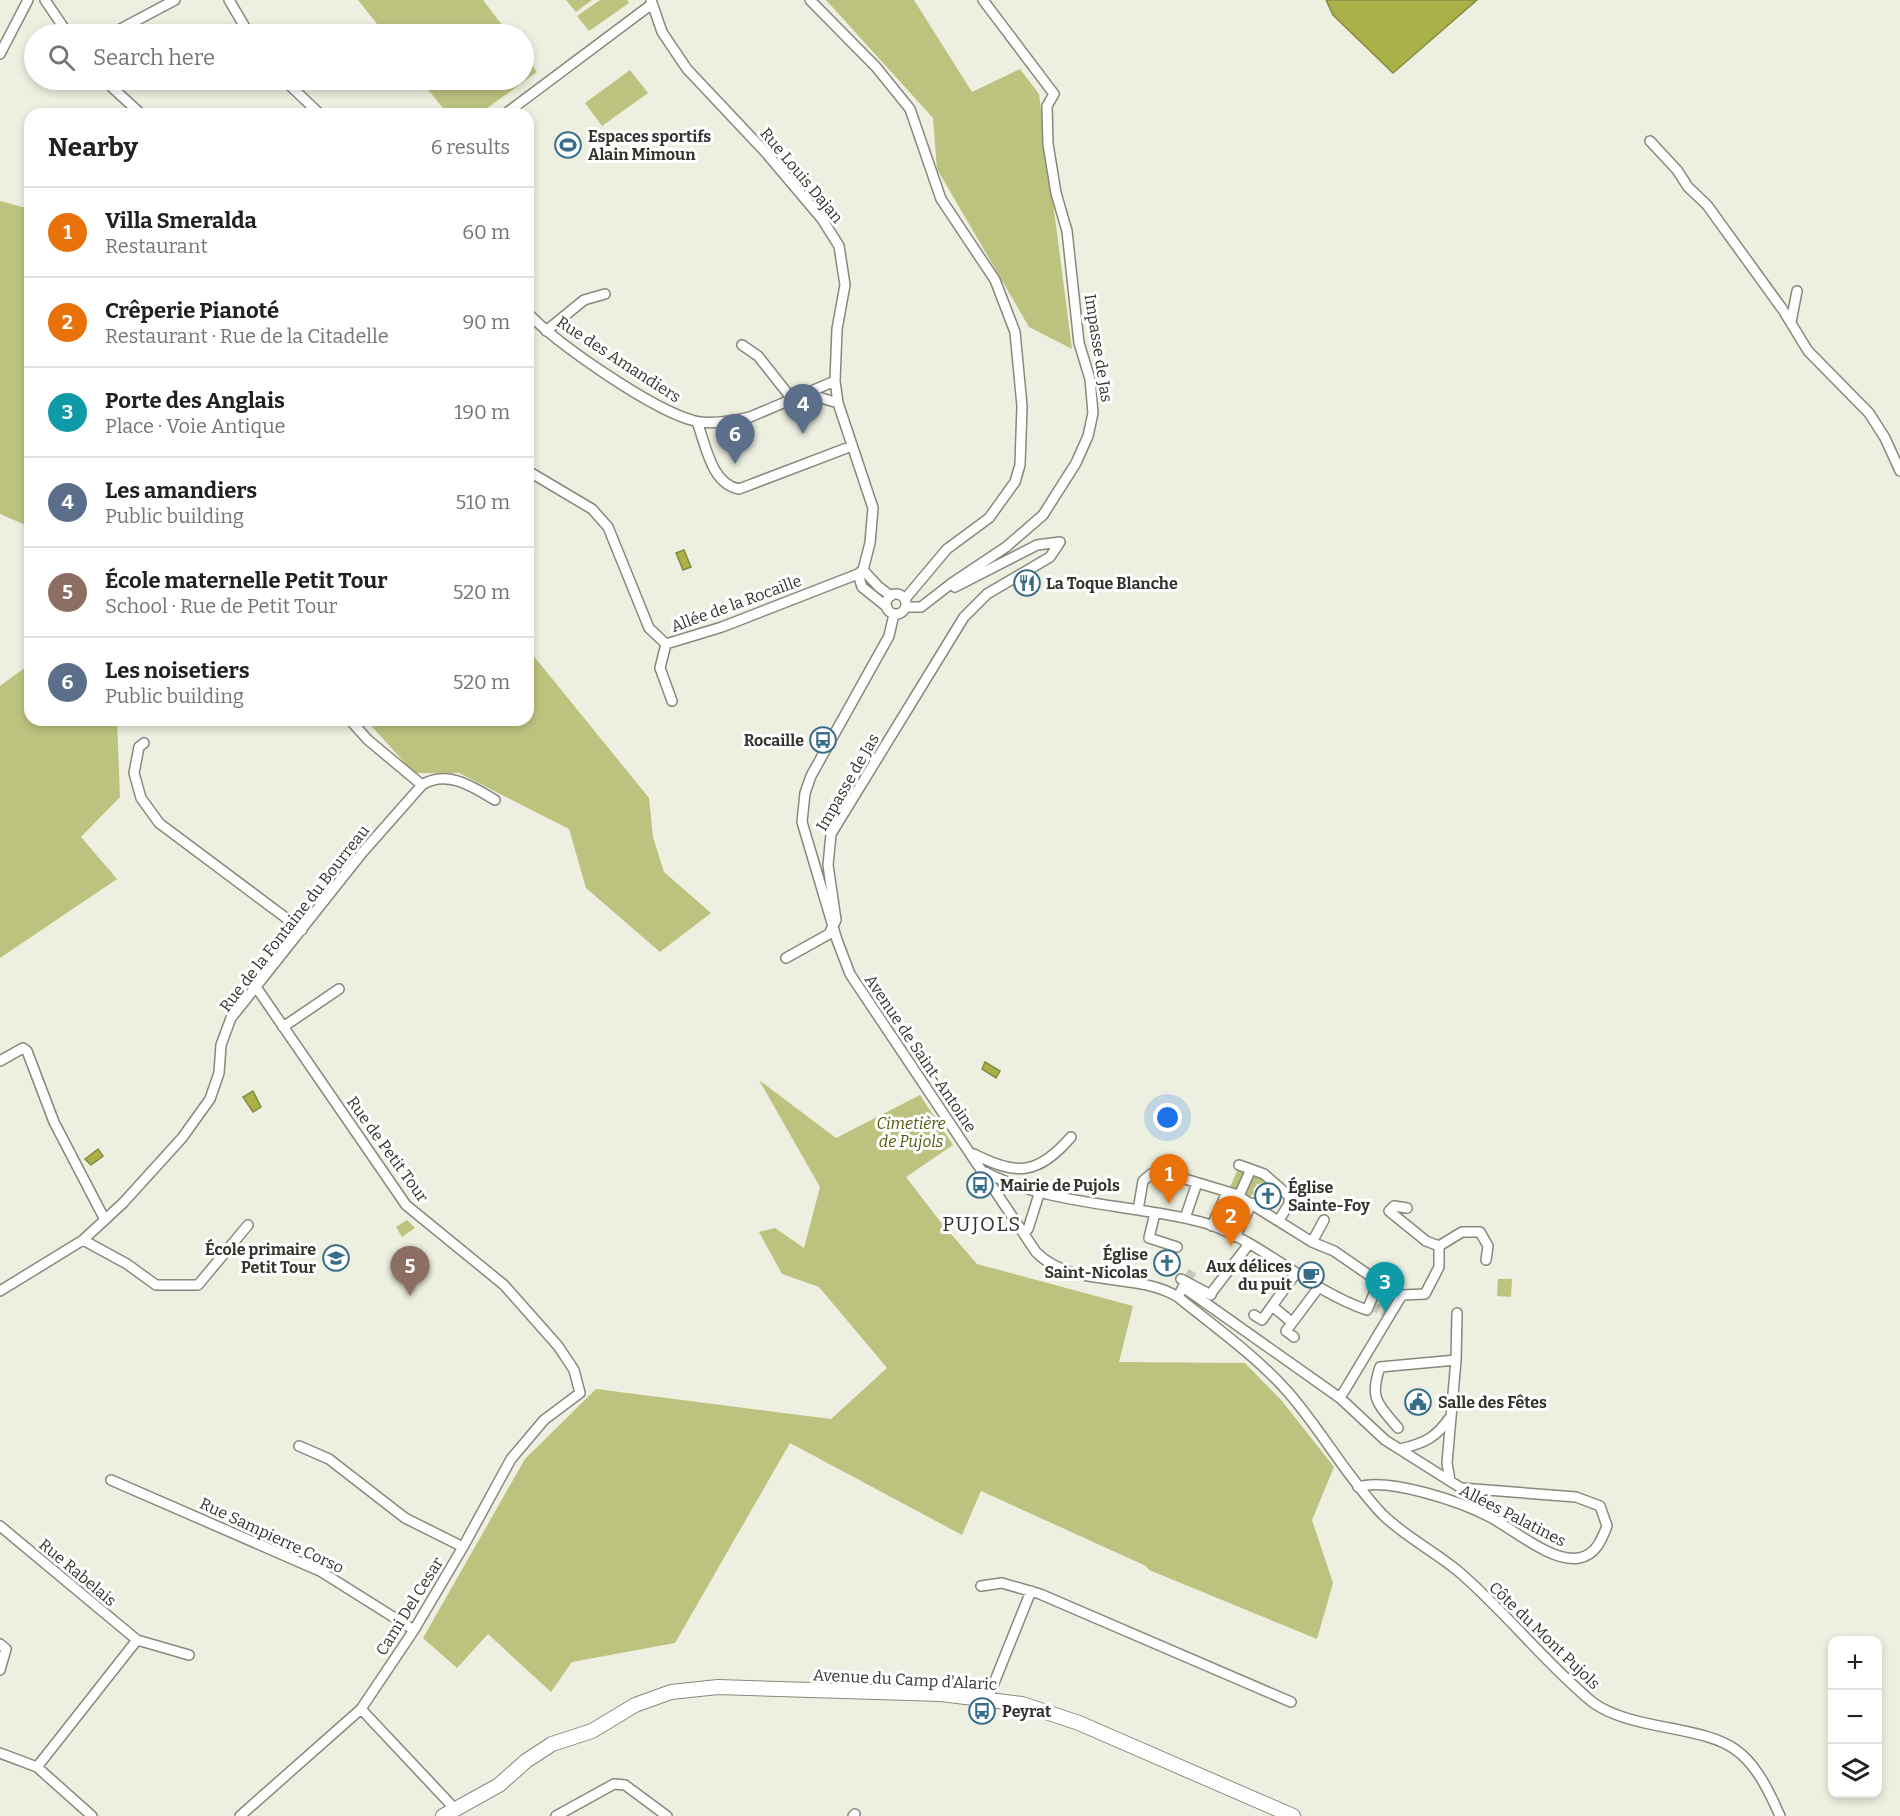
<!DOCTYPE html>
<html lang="en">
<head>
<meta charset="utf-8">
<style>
	body { margin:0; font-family:Bitter,serif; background:#f2f2f2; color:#202124 }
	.controls { position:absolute; right:18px; bottom:18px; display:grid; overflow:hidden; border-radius:12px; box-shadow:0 3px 9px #0003 }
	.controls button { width:54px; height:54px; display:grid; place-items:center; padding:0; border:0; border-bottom:2px solid #e0e0e0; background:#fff; color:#202124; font:30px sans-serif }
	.you { position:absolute; left:1168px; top:1118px; width:21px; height:21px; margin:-15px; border:4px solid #fff; border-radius:50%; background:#1a73e8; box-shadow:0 0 0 9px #1a73e833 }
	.badge { display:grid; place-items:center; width:39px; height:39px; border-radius:50%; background:#386d89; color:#fff; font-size:20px; font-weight:700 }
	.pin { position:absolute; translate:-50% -50px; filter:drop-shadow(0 2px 3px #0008) }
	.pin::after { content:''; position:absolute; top:32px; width:21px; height:18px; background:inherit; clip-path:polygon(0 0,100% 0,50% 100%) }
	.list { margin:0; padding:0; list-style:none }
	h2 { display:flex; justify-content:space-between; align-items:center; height:78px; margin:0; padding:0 24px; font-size:26px }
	h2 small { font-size:20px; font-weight:400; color:#757577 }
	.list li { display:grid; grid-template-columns:39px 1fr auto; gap:18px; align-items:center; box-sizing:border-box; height:90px; padding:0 24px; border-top:2px solid #e0e0e0 }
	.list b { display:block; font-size:22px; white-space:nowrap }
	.list p { margin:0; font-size:20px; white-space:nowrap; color:#757577 }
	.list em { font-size:20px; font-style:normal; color:#757577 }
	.icon { flex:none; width:33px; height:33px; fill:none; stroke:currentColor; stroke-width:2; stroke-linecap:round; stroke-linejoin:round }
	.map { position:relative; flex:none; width:1900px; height:1816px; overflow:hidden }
	.search { position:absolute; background:#fff; box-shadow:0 3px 9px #0003; left:24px; top:24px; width:510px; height:66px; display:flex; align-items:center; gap:15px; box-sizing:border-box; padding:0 21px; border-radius:33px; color:#757577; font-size:22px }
	.panel { position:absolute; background:#fff; box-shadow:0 3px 9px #0003; left:24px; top:108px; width:510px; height:618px; border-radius:18px }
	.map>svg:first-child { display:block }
	.green { fill:#bdc37f }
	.water { fill:#aab148; stroke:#868c40; stroke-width:1.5 }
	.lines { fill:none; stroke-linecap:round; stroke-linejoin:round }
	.street-tunnel { stroke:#c8cabc; stroke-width:9; stroke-dasharray:9 4.5; stroke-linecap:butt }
	.street-casing { stroke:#87897c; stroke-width:12 }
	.secondary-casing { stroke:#87897c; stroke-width:16 }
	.street { stroke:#fff; stroke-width:9 }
	.secondary { stroke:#fff; stroke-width:14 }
	.labels { text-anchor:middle; stroke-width:6; stroke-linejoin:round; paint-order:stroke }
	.poi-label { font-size:16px; font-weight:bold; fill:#33342e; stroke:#fff; text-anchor:start }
	.street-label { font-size:16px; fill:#33342e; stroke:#fff }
	.park-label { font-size:16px; font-style:italic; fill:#575b0d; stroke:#fff }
	.quarter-label { font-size:20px; letter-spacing:1.5px; fill:#33342e; stroke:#fff }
</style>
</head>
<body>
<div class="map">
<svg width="1900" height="1816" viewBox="0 0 1900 1816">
	<rect width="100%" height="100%" fill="#edefe0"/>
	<path class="green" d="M358,0H483L509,34H385Z
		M566,0H592L576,12Z
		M600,0H627L629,3L589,31L577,16Z
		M826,0H914L972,92L1020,69L1039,94L1072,349L1029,327L937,169L933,118Z
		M524,54L537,72L479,114H448L420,80H524Z
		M630,70L648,93L602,126L585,103Z
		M0,201L30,209V527L0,514Z
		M528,649L649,798L653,837L664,872L711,913L660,952L586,888L569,829L459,773H414L366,720H528Z
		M30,664V720H117L120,797L81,837L117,879L0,958V686Z
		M759,1080L836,1138L920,1095L953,1145L906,1177L939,1220L977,1264L1133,1306L1119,1362L1245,1363L1282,1401L1334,1467L1312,1520L1333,1583L1317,1639L1149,1570L1146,1566L981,1491L962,1535L790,1443L675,1643L572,1662L551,1692L488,1634L457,1668L423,1638L525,1459L596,1389L831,1419L887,1368L819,1287L782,1274L759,1232L775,1228L804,1248L820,1187Z
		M1239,1166L1249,1170L1239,1194L1229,1190Z
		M1251,1170L1271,1183L1268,1187L1264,1183L1257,1184L1253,1190L1254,1193L1249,1198L1241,1195Z
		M407,1220L415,1228L402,1237L396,1227Z
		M1498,1279H1512L1511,1297L1497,1296Z"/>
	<path class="water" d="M1326,0H1477L1393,73L1333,15Z
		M684,550L691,567L683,570L676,553Z
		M985,1062L1000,1071L996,1078L982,1069Z
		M253,1091L261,1107L253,1112L243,1097Z
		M98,1149L103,1156L91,1165L85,1159Z"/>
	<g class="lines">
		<path class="street-tunnel" d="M1188,1279L1194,1269
			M1371,1305L1390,1315"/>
		<g class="street-casing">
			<path id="street" d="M45,0L68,34
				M229,0L249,34
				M651,0L662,32L687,69L767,154L822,219L839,246L845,285L837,329L835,381L838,403L873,508L870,543L863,570
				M810,0L876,67L910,109L941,199L995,280L1015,332L1022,406L1020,465L1015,482L989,518L947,549L905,599
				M111,34L175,0
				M0,54L28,0
				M104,80L141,114
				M284,80L320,114
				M505,114L652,4
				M1650,141L1677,170L1688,187L1707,205L1783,310L1808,351L1869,413L1885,438L1900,471
				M528,313C557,344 654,411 695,421C713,425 733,421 750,417L835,381
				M1791,322L1797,291
				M546,331L584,300L605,294
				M742,345L758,356L792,399
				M808,394L838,403
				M697,422C706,445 711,484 739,489L852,446
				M528,471L592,509L608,527L649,628L666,644
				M863,570L879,587L891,596
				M858,574L862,587L887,607
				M886 604a10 10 0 1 1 20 0a10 10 0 1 1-20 0Z
				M906,607H921L952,583
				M894,614L889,636L811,776L805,793L802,822L837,940L850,974L1036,1252C1072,1289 1136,1271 1178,1297C1215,1327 1256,1356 1288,1392C1322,1431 1346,1476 1382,1514C1404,1536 1434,1551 1458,1571C1505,1611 1543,1661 1591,1701C1606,1713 1627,1719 1645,1723C1724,1740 1745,1735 1780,1816
				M666,644L722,627L858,574L863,570
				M666,644L660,668L672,701
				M350,720L368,740L422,785
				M144,743L139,747L134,773L141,798L159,823L302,930
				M786,958L829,934L836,920L828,865L831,834L964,617L987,594L1050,557L1060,542L1037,545L955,587L952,583L1006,547L1043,515L1076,463L1088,436L1093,413L1090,379L1079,343L1067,231L1056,193L1048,144L1047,106L1054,94L983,0
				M283,1027L339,989
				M0,1061L23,1048L27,1051L54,1122L105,1220
				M974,1154C1017,1176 1038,1175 1071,1137
				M1239,1165L1264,1174L1289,1196V1204L1279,1220
				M985,1172C1031,1196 1088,1202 1139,1210C1163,1214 1188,1217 1211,1225C1267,1246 1311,1291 1367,1310L1379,1282L1334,1251L1312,1242L1235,1194L1185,1179L1151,1174L1143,1181L1138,1210
				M1239,1196L1251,1169
				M1407,1208L1394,1206L1389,1211L1426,1241L1439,1246
				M1155,1213L1149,1238L1177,1247
				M1185,1218L1197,1183
				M1212,1226L1227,1192
				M1025,1231L1028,1229L1040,1191
				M1235,1237L1252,1203
				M83,1240L127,1264L156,1285H198L248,1225
				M1312,1242L1324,1220
				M1439,1246L1462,1232H1480L1488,1246L1486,1260
				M1181,1279L1211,1295
				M0,1291L83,1240L123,1203L182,1138L210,1099L219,1073L221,1045L231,1018L362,853L422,785C447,769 473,787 495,800
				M1212,1292L1249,1244
				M1178,1297L1183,1287L1340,1398L1385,1440L1461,1488L1576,1497L1600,1506L1607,1526C1602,1539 1596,1555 1579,1558C1552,1563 1513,1529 1490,1517C1462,1502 1388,1477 1358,1487
				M1254,1315L1262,1320L1272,1306
				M1288,1319L1272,1306L1296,1273
				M1294,1337L1286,1331L1319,1287
				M1340,1398L1402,1295L1425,1294L1439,1267V1246
				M1398,1428C1378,1404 1369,1399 1380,1367L1456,1360
				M299,1446L329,1459L405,1518L463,1547
				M1400,1449C1425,1443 1436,1438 1451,1416
				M111,1480L320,1571L414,1630
				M1450,1481L1447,1463L1456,1360L1457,1313
				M0,1526L137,1640L37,1767
				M981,1586L1002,1583L1040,1594L1291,1702
				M137,1640L189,1655
				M0,1644L6,1649L0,1670
				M988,1698L1031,1591
				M361,1709L455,1809
				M0,1753L37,1767L92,1816
				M240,1816L361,1709L414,1630L463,1547L511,1459L544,1420L580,1393L574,1370L558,1346L504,1285L406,1205L256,987
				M556,1816L614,1784L625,1785L667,1816
				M853,1816L855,1814"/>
		</g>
		<g class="secondary-casing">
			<path id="secondary" d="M443,1816L499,1785L526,1761L552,1744L592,1731L635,1705L671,1692L718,1687L941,1694L1022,1704L1079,1723L1293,1816"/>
		</g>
		<use href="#street" class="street"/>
		<use href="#secondary" class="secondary"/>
	</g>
	<defs>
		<g id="stadium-ring" transform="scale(1.35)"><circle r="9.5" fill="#fff" stroke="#386d89" stroke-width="1.5"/><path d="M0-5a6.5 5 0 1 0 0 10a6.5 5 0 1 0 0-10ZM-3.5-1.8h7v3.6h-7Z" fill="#386d89"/></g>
		<g id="restaurant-ring" transform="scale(1.35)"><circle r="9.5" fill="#fff" stroke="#386d89" stroke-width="1.5"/><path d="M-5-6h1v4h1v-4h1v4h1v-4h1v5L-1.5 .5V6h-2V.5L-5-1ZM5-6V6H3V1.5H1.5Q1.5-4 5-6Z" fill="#386d89"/></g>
		<g id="bus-ring" transform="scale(1.35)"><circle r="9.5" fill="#fff" stroke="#386d89" stroke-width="1.5"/><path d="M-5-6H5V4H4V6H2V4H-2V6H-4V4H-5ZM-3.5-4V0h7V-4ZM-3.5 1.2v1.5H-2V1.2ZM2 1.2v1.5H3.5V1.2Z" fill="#386d89"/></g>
		<g id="church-ring" transform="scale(1.35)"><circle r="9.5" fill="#fff" stroke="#386d89" stroke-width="1.5"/><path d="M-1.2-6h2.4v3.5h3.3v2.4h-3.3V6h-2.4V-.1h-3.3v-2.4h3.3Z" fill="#386d89"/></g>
		<g id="school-ring" transform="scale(1.35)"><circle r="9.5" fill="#fff" stroke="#386d89" stroke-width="1.5"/><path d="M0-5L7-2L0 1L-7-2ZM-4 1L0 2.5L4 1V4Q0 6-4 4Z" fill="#386d89"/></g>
		<g id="cafe-ring" transform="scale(1.35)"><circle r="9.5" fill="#fff" stroke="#386d89" stroke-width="1.5"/><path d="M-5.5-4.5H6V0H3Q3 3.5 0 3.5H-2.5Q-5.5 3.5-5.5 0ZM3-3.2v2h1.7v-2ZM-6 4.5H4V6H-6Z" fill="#386d89"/></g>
		<g id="civic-ring" transform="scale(1.35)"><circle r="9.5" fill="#fff" stroke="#386d89" stroke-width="1.5"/><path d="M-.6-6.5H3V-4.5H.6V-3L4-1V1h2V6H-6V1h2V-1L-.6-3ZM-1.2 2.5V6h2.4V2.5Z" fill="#386d89"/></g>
	</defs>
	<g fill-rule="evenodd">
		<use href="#stadium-ring" x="568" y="145"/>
		<use href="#restaurant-ring" x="1027" y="583"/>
		<use href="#bus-ring" x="823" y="740"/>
		<use href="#bus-ring" x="980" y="1185"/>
		<use href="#church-ring" x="1268" y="1196"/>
		<use href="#school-ring" x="336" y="1258"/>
		<use href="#church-ring" x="1167" y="1263"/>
		<use href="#cafe-ring" x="1311" y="1275"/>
		<use href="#civic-ring" x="1418" y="1402"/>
		<use href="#bus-ring" x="982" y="1711"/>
	</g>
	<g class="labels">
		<g class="poi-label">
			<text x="588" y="142">Espaces sportifs<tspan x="588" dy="18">Alain Mimoun</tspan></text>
			<text x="1046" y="589">La Toque Blanche</text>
			<text x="804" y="746" text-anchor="end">Rocaille</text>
			<text x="1000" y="1191">Mairie de Pujols</text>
			<text x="1288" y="1193">Église<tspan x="1288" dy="18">Sainte-Foy</tspan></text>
			<text x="316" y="1255" text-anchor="end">École primaire<tspan x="316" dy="18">Petit Tour</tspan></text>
			<text x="1148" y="1260" text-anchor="end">Église<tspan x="1148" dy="18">Saint-Nicolas</tspan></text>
			<text x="1292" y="1272" text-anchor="end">Aux délices<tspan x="1292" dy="18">du puit</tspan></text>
			<text x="1438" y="1408">Salle des Fêtes</text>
			<text x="1002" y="1717">Peyrat</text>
		</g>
		<g class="street-label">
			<text transform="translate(802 175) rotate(50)" y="6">Rue Louis Dajan</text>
			<text transform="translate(1099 348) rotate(81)" y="6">Impasse de Jas</text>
			<text transform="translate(619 359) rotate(33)" y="6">Rue des Amandiers</text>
			<text transform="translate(736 603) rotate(-20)" y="6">Allée de la Rocaille</text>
			<text transform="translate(847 782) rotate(-60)" y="6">Impasse de Jas</text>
			<text transform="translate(294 918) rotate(-52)" y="6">Rue de la Fontaine du Bourreau</text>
			<text transform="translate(921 1053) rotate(56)" y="6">Avenue de Saint-Antoine</text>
			<text transform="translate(388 1149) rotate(54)" y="6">Rue de Petit Tour</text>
			<text transform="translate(1513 1515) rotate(27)" y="6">Allées Palatines</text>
			<text transform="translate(272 1535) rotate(25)" y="6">Rue Sampierre Corso</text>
			<text transform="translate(78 1572) rotate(40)" y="6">Rue Rabelais</text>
			<text transform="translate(409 1606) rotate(-58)" y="6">Cami Del Cesar</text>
			<text transform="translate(1545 1635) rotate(44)" y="6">Côte du Mont Pujols</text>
			<text transform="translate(905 1679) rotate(3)" y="6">Avenue du Camp d'Alaric</text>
		</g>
		<g class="park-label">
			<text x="911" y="1129">Cimetière<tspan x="911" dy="18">de Pujols</tspan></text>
		</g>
		<g class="quarter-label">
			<text x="982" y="1231">PUJOLS</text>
		</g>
	</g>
</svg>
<div class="controls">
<button>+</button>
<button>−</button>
<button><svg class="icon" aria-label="layers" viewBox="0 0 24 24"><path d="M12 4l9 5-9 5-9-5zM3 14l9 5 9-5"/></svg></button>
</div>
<div class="you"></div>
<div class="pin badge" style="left:1169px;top:1204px;background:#e8710a">1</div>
<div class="pin badge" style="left:1231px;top:1246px;background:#e8710a">2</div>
<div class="pin badge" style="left:1385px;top:1312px;background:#0f9aa8">3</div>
<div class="pin badge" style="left:803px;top:434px;background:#5c6f8a">4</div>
<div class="pin badge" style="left:410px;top:1296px;background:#8d6e63">5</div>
<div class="pin badge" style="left:735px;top:464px;background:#5c6f8a">6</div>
<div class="search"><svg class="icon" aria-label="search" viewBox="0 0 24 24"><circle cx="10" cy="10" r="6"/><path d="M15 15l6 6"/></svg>Search here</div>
<section class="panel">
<h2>Nearby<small>6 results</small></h2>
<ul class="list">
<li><span class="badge" style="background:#e8710a">1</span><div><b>Villa Smeralda</b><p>Restaurant</p></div><em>60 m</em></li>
<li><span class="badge" style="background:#e8710a">2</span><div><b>Crêperie Pianoté</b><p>Restaurant · Rue de la Citadelle</p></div><em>90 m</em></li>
<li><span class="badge" style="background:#0f9aa8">3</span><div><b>Porte des Anglais</b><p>Place · Voie Antique</p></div><em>190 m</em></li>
<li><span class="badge" style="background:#5c6f8a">4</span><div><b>Les amandiers</b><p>Public building</p></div><em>510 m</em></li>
<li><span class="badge" style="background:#8d6e63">5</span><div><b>École maternelle Petit Tour</b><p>School · Rue de Petit Tour</p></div><em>520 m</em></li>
<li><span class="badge" style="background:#5c6f8a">6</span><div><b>Les noisetiers</b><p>Public building</p></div><em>520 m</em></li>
</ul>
</section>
</div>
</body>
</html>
